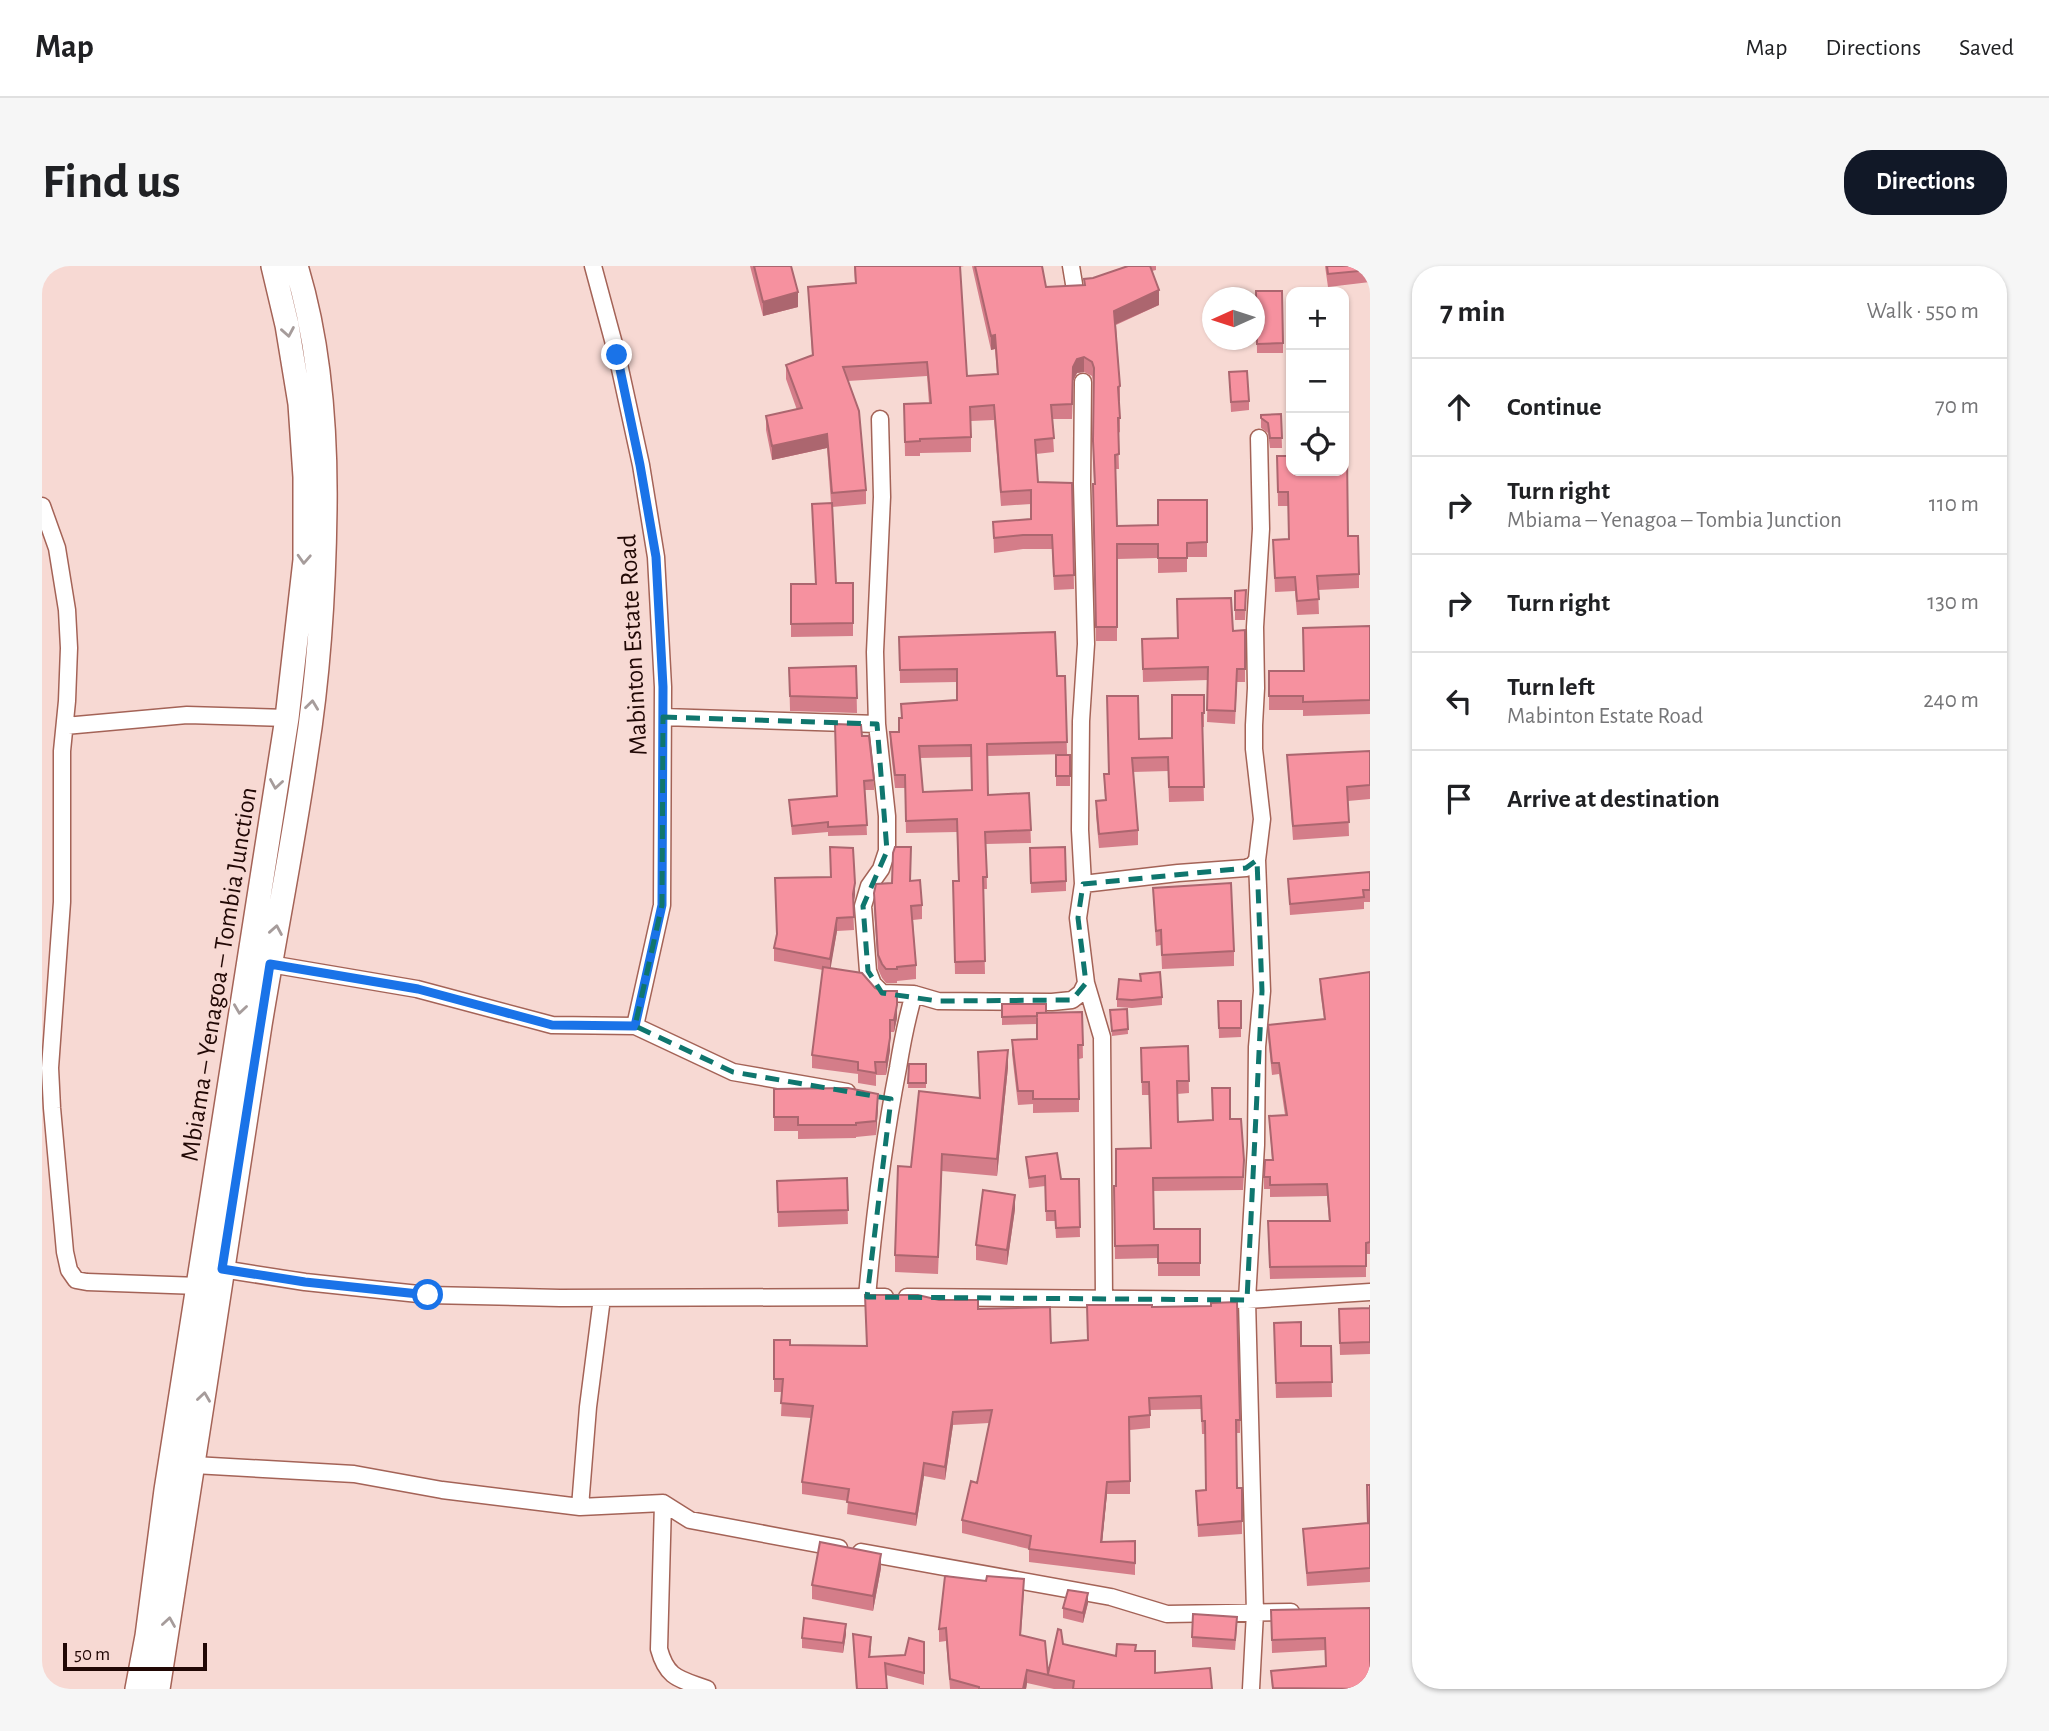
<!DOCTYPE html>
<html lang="en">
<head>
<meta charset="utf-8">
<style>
	body { margin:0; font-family:"Alegreya Sans",sans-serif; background:#f6f6f6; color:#202124 }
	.controls { position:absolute; right:21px; top:21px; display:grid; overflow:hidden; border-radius:14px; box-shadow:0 2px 5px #0004 }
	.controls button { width:63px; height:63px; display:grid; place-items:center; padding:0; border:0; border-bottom:2px solid #e0e0e0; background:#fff; color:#202124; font:35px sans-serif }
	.compass { position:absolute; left:1160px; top:21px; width:63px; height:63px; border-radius:50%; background:#fff; box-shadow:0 2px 5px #0004; rotate:267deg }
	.scale { position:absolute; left:21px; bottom:18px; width:144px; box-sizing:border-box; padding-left:7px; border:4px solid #210805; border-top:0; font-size:19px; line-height:24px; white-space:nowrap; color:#210805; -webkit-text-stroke:5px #f7d9d3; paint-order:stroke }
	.stop { position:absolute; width:21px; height:21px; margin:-16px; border:5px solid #1a73e8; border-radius:50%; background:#fff }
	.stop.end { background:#1a73e8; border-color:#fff; box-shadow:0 2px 7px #0008 }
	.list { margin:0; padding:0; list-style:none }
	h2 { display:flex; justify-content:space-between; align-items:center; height:91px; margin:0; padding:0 28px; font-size:30px }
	h2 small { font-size:23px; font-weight:400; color:#757577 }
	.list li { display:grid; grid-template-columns:46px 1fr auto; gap:21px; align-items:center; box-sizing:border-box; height:98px; padding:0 28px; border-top:2px solid #e0e0e0 }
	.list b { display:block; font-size:26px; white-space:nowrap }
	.list p { margin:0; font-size:23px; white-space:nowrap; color:#757577 }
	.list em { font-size:23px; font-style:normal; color:#757577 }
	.icon { flex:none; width:38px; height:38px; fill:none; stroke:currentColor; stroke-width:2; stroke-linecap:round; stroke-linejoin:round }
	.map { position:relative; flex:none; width:1328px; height:1423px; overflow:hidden; border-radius:28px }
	header { display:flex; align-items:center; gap:42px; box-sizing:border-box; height:98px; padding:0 35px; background:#fff; border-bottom:2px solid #e0e0e0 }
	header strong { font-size:33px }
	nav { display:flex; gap:38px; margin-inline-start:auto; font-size:24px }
	.intro { display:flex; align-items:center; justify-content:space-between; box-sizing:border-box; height:168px; padding:0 42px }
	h1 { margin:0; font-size:49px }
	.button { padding:18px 32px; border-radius:28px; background:#111827; color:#fff; font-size:24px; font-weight:700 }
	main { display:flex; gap:42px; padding:0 42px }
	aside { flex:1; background:#fff; border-radius:28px; box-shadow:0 2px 5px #0004 }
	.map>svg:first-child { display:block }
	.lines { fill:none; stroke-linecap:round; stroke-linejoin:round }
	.minor-casing { stroke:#a46357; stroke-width:19 }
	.secondary-casing { stroke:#a46357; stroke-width:26 }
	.minor { stroke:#fff; stroke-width:16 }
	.secondary { stroke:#fff; stroke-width:23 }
	.wall { fill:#d47d89; fill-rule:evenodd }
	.shaded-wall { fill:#ac666f }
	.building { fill:#f6919f; stroke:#ac666f; stroke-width:2; fill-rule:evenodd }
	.oneway { stroke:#a69c9b }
	.route { stroke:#1a73e8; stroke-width:9 }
	.marked { fill:none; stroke:#0f766e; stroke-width:5; stroke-dasharray:14 9; stroke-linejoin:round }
	.labels { text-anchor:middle; stroke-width:5; stroke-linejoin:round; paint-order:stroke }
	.street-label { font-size:26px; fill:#210805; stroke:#f7d9d3 }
</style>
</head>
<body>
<header>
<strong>Map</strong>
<nav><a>Map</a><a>Directions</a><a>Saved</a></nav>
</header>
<div class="intro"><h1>Find us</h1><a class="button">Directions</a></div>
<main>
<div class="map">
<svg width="1328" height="1423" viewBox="0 0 1328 1423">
	<rect width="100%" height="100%" fill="#f7d9d3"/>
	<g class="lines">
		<g class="minor-casing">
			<path id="minor" d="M551,0L575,89L599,199L614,291L621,421L620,639L593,760
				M1029,0L1032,18
				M838,153L840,231L833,386L835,458L845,550V585L839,603L827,620L821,640L826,705L831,718L840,727L872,728
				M0,240L15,282L25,344L27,382L25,435L20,485V636L8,802L10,842L23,986L27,1004L34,1014L45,1016L157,1020
				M621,451L835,458
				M23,460L145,449L245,452
				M1041,618L1136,607L1204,602L1211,599L1215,594L1220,553L1212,483V459L1214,422L1213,361L1219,263L1217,172
				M228,698L375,723L510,759L593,760L691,806L805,826
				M1044,717L1060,771L1062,1033
				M180,1003L263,1016L386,1029L518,1032L843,1031
				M825,1031C832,954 841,878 856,802C860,777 865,752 872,728L896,735L1010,736L1030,734L1039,727L1044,717L1036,652L1041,618L1038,564L1039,455L1044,378L1040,218L1041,116
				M865,1031L1205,1034L1328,1026
				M152,1199L312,1208L400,1224L538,1241L621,1237L648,1254L797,1282
				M621,1237L617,1383C625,1413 638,1413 665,1423
				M538,1241L546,1141L560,1032
				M819,1286L1069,1331L1125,1348L1249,1346
				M1209,1423L1213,1346L1205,1034L1214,879L1215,781L1220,725L1215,594"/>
		</g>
		<g class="secondary-casing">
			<path id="secondary" d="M95,1423L105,1370L124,1224L245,452L263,294V211L258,138L245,59L231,0
				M116,1423C151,1202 184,980 218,759C233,668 251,578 264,488C277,407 282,325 283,243C284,162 278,78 254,0"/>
		</g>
		<use href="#minor" class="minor"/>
		<use href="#secondary" class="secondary"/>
	</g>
	<path class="wall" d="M708,0H749L756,41L721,50Z
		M812,0H922L918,1L925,110L955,108L953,83L949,84L930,0H1000L1004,21L1042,19V13L1051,12L1086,0H1114V4L1110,5L1117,39L1074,59L1078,120V135H1077L1078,152V166L1076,167L1077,203H1073L1075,260L1116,259L1165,234V291H1145V306L1116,307V292L1075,293V375H1054L1051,232L1052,218L1051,189V116L1050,110L1042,106L1035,107L1031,115L1030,153H1010L1012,186L994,188L996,216L1030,217L1032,323L1012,324L1010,283H981L952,287L951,256L989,253V238L959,240L952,154L929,155V186L878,187V190H863L862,138L887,137L885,110L806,115L824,224V238L790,241L794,317H811V370L749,371V318H774L770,238L789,237L785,182L730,194L724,164V150L755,144L744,113V99L770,89L766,21L813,17Z
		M1283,0H1328V16L1286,21Z
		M1214,25L1241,77V87H1215Z
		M1187,106L1207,135V144L1189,146Z
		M1247,106H1249V146H1247Z
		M1239,148L1240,182H1228L1226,167L1219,162V149Z
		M1235,190L1306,270L1317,308V322L1276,324L1277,348L1255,349L1253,325L1233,326L1231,274L1247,273L1246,240H1236Z
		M1193,325L1204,334L1203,354H1193Z
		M1328,360V448L1261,450V444H1227V405H1261Z
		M1203,364V416H1195L1193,458L1165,456L1166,414L1101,416L1100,373L1136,372L1191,365Z
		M857,371L1015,410H1023L1025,488L945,490L946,529L987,527L989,577L944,578L945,623H941L943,708H913L911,615H916L915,566L864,567L863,522H853L848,478V466H857L859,452V438L915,434V416L858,417ZM929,491L930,524L881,526L878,492Z
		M814,400L815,447L748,445L747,402Z
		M1162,429V461H1160L1162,535L1127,536L1126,505L1091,506L1096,564V579L1057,582L1054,549V535L1063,534L1062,508H1067L1097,473L1130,472Z
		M820,470L832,514V524H823L825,569L786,570V566L750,569L747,534L795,530Z
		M1328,485V533L1306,535L1307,570L1251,574L1245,489Z
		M1014,489H1028V520H1014Z
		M788,581L813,629L811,638L812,664L795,665L788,702L855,752L852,766H848V784L844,809H834V820L816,817V808L770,802V789L781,704L732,695V682L788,611Z
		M988,582L1024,615V625L989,627Z
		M1328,606V636H1322V643L1248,649L1246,613Z
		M868,615L880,639V653L871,654L874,699V713L855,715V717H844L840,712L836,703L832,641V627Z
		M1111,622L1192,685V700L1120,703L1119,679L1114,680Z
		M1328,706V988H1324V1011L1228,1013L1226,966L1287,955L1285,930L1228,931V923H1222V911L1230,894L1227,850L1243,849L1237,808L1230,809L1226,771V759L1282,753L1278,724V713Z
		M1098,708L1120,731V739L1090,742L1075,741V733L1098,715Z
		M1176,735H1199V771L1177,772Z
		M960,738L1004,747L1040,746L1041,792L1037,793V846L991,847V838L976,839L970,788V774L995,773V758L960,759Z
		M1085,743L1086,768L1070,770L1068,744Z
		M1146,780L1147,827L1135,828L1136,856L1188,853L1202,906L1201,924L1111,925L1112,963H1158V1010H1116V992L1073,993L1072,920H1074L1109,882L1107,829H1100L1099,782Z
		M936,786L966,801L955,910L900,905L896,1008L853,1006V989L869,901L937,831Z
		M867,798H884V822H866Z
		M732,823L836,841L834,869L814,871V872L756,873V865H732Z
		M984,891L1019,913H1037L1038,971L1014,972L1013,955H1004L1003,920L987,922Z
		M805,912L806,958L736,961L735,915Z
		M973,943L965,999L934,994V979Z
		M1045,1039L1110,1041L1198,1154V1167H1194L1195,1222H1200V1268L1156,1271L1154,1225L1164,1224L1163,1168H1160L1159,1143L1108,1144V1162L1088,1164V1228H1065L1060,1276L1093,1275V1309L987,1296V1283L920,1267V1254L935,1217L947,1157L911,1159L903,1214L882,1210L874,1260L805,1248L806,1235L760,1228V1216L769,1152L739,1150L740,1126H732V1074L748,1079L824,1080L936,1043L1009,1077L1046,1074Z
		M1328,1039V1088L1298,1089L1297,1055L1328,1042Z
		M1232,1057L1259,1080H1289L1290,1131L1234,1132Z
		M1328,1219V1316L1265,1320L1261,1263L1326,1257Z
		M839,1302L831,1345L770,1333V1319Z
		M982,1326L979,1369L1006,1408L1021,1378L1074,1390L1094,1385L1113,1407L1170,1423H1012L985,1417L984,1423H908L904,1375L897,1376V1363Z
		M1046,1337L1041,1357L1021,1352V1342Z
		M1328,1342V1423H1230L1229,1405L1283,1400V1384L1230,1387L1229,1344Z
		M1195,1361L1193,1384L1150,1381V1371Z
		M804,1368L801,1387L760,1382V1372Z
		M811,1368L829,1383L828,1391L863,1389L882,1376V1419L844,1409L845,1423H814Z"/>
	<path class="shaded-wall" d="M1117,24V39L1072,59V45Z
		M756,26V41L721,50V36Z
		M953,69V83L949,84V70Z
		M1042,91V106L1035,107L1031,115L1030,153L1031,101L1035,93Z
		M785,168V182L730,194V180Z
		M813,617V629L811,641V628Z
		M795,652V665L788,706V693Z
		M855,739V752L852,766V754Z
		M848,772V784L844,809V796Z
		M966,784V801L955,910V893Z
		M836,828V841L834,869V855Z
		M973,929V943L965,999V984Z
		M911,1146V1159L903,1214V1201Z
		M882,1197V1210L874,1260V1248Z
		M1065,1216V1228L1059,1288V1276Z
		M839,1288V1302L831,1345V1330Z
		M1046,1327V1337L1041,1357V1347Z
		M804,1358V1368L801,1387V1377Z
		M985,1404V1417L984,1423H981Z"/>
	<path class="building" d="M712,0H749L756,26L721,36Z
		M813,0H918L925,110L956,108L953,69L949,70L933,0H1000L1004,21L1043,19L1042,13L1051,12L1086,0H1108L1117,24L1072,45L1078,120L1076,121L1078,152H1076L1077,188L1073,189L1075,260L1116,259V234H1165V276L1145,277V292H1116V278H1075V361H1054L1051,218H1053L1051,175L1052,102L1050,96L1042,91L1035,93L1031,101L1030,138L1009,139L1012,172L993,174L996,216L1030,217L1032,309L1012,310L1010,269H981L952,272L951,256L989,253V224L959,226L952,139L928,141L929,171L878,173V175L863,176L862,138L889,137L885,96L801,101L817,145L824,224L790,227L785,168L730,180L724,150L760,142L744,99L771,89L766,21L814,17Z
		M1285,0H1328V4L1286,8Z
		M1214,25H1240L1241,77L1215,78Z
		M1205,105L1207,135L1189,136L1187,106Z
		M1247,106H1249V136H1247Z
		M1239,148L1240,172H1228L1226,157L1219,152V149Z
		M1302,189H1305L1306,270H1316L1317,308L1275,310L1277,333L1255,335L1253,311L1233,312L1231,274L1247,273L1246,226H1236L1235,190H1249V205H1302Z
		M790,237L794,317H811V357L749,358V318H774L770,238Z
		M1204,324L1203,344H1193V325Z
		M1189,332L1191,365L1203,364V403H1195L1193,445L1165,444L1166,401L1101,403L1100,373L1136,372L1135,333Z
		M1328,360V434L1261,436V430H1227V405H1262L1261,362Z
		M1013,366L1015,410H1023L1025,476L945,478L946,529L987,527L989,564L943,566L945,611H941L943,695L913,696L911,615H917L915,553L864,555L863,509H853L848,466H857V452H860L859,438L915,434V403L858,404L857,371ZM929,479L930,524L881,526L877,480Z
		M814,400L815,432L748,430L747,402Z
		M1130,429H1162V447H1160L1162,521H1127L1126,491L1090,492L1096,564L1057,568L1054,535L1064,534L1062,508H1067L1065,430H1096L1097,473L1130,472Z
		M793,458L819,459L820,470H827L832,514L822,515L825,559L786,561V556L750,560L747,534L795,530Z
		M1328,485V519L1305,521L1307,556L1251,560L1245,489Z
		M1014,489H1028V510H1014Z
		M788,581L811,582L813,617L811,628L812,651L795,652L788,693L732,682L735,668L733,612L789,611Z
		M853,581H869L868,615L878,614L880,639L869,640L874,699L855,701V703H844L840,698L836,689L832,627L834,618L850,617L851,587Z
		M1023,581L1024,615L989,617L988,582Z
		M1328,606V624H1321L1322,631L1248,638L1246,613Z
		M1189,617L1192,685L1120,689L1119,664L1114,665L1111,622Z
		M781,701L820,707L833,722L840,725H855V739L852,754H848V772L844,796H833L834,807L816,804V796L770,789Z
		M1118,706L1120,731L1090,734L1075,733L1077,713L1099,715L1098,708Z
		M1328,706V976L1324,977V1000L1228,1001L1226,955H1288L1285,918L1228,919V911H1222L1223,894H1231L1227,850L1245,849L1237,797H1230L1226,759L1283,753L1278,713Z
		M1176,735H1199V762H1177Z
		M960,738H1004V747H995V750L960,751Z
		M1085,743L1086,763L1070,765L1068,744Z
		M1040,746L1041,779H1036L1037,833H991V825H976L970,774L995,773V747Z
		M1146,780L1147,815H1135L1136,856L1171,854L1170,822H1188V853H1199L1202,894L1201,911L1111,912L1112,963H1158V997H1116V979L1073,980L1072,920H1074V883L1109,882L1107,816H1100L1099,782Z
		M966,784L955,893L900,888L896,991L853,989L856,900L869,901L877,825L938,832L936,786Z
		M867,798H884V817H866Z
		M806,822L836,828L834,855L814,857V859H756V851H732V823Z
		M1015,887L1019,913H1037L1038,961L1014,962L1013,945H1004L1003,910L987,912L984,891Z
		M805,912L806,944L736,946L735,915Z
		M941,924L973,929L965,984L934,979Z
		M823,1029H876L897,1034H936V1043L1008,1041L1009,1077L1046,1074L1045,1039H1110V1041L1169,1040V1037L1195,1036L1198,1154H1194L1195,1222H1200V1255L1156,1259L1154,1225L1164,1224L1163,1155H1160L1159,1130L1107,1132L1108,1149L1087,1151L1088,1215L1065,1216L1059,1276L1093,1275V1297L987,1283L989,1270L920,1254L929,1215L935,1217L950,1144L911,1146L903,1201L882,1197L874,1248L805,1236L807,1223L760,1216L771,1140L739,1137L741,1113H732V1074H748V1079L825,1080Z
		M1328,1039V1076L1298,1077L1297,1043L1328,1042Z
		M1259,1056V1080H1289L1290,1116L1234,1117L1232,1057Z
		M1325,1219H1328V1302L1265,1307L1261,1263L1326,1257Z
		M778,1276L839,1288L831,1330L770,1319Z
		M903,1310L944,1315L945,1310L982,1313L978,1369L1003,1375L1006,1408L1016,1363L1019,1364L1021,1378L1074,1390L1075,1378L1094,1379L1093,1385H1113V1407L1168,1402L1170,1423H1031L1032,1415L985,1404L981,1423H937V1421L908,1413L904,1362L897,1363Z
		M1026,1324L1046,1327L1041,1347L1021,1342Z
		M1328,1342V1423L1231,1422L1229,1405L1284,1400L1283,1372L1230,1374L1229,1344Z
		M1151,1348L1195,1351L1193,1374L1150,1371Z
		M762,1352L804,1358L801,1377L760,1372Z
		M811,1368L829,1371L827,1391L863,1389L867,1372L882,1376V1407L843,1397L845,1423H815Z"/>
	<defs><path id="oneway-chevron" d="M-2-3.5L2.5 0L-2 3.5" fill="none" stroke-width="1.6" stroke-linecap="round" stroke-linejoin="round" transform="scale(1.75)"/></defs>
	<g class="oneway">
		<use href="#oneway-chevron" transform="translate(246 66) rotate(80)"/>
		<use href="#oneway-chevron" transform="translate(262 293) rotate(93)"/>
		<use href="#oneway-chevron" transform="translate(270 439) rotate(-83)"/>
		<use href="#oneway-chevron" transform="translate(234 518) rotate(99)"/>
		<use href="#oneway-chevron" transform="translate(234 664) rotate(-80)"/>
		<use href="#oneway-chevron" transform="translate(198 743) rotate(98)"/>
		<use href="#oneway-chevron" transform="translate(162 1131) rotate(-82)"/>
		<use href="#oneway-chevron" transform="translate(127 1356) rotate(-81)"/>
	</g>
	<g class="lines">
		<path class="route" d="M386,1029L263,1016L180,1003L228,698L376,723L510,759L593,760L620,639L621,421L614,291L598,199L575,89"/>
	</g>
	<path class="marked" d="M621,451L835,458L845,585L821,640L826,705L840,727L896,735L1030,734L1044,717L1036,652L1041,618L1204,602L1215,594L1220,725L1205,1034L825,1031L849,833L691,806L593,760L620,639Z"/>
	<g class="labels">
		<g class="street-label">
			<text transform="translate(590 379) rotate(-93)" y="9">Mabinton Estate Road</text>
			<text transform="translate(176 708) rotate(-81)" y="9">Mbiama – Yenagoa – Tombia Junction</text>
		</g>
	</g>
</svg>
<div class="controls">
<button>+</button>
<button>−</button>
<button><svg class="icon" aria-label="locate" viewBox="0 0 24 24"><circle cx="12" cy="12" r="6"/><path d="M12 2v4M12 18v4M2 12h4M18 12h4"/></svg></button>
</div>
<svg class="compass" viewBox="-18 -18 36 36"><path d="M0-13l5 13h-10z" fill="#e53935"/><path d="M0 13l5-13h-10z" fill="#757577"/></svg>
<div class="scale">50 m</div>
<div class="stop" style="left:386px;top:1029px"></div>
<div class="stop end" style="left:575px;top:89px"></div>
</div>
<aside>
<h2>7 min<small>Walk · 550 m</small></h2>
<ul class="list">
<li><svg class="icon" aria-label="ahead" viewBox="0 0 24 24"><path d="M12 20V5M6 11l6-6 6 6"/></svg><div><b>Continue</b></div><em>70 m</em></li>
<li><svg class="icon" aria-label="right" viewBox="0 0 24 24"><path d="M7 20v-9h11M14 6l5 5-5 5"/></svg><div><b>Turn right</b><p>Mbiama – Yenagoa – Tombia Junction</p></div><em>110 m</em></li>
<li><svg class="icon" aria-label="right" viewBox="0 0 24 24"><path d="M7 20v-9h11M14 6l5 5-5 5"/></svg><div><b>Turn right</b></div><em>130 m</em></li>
<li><svg class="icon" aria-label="left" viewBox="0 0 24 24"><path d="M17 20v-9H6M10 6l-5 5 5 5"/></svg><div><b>Turn left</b><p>Mabinton Estate Road</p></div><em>240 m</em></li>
<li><svg class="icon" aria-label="arrive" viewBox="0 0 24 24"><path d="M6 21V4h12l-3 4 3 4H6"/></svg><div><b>Arrive at destination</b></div></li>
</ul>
</aside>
</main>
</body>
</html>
